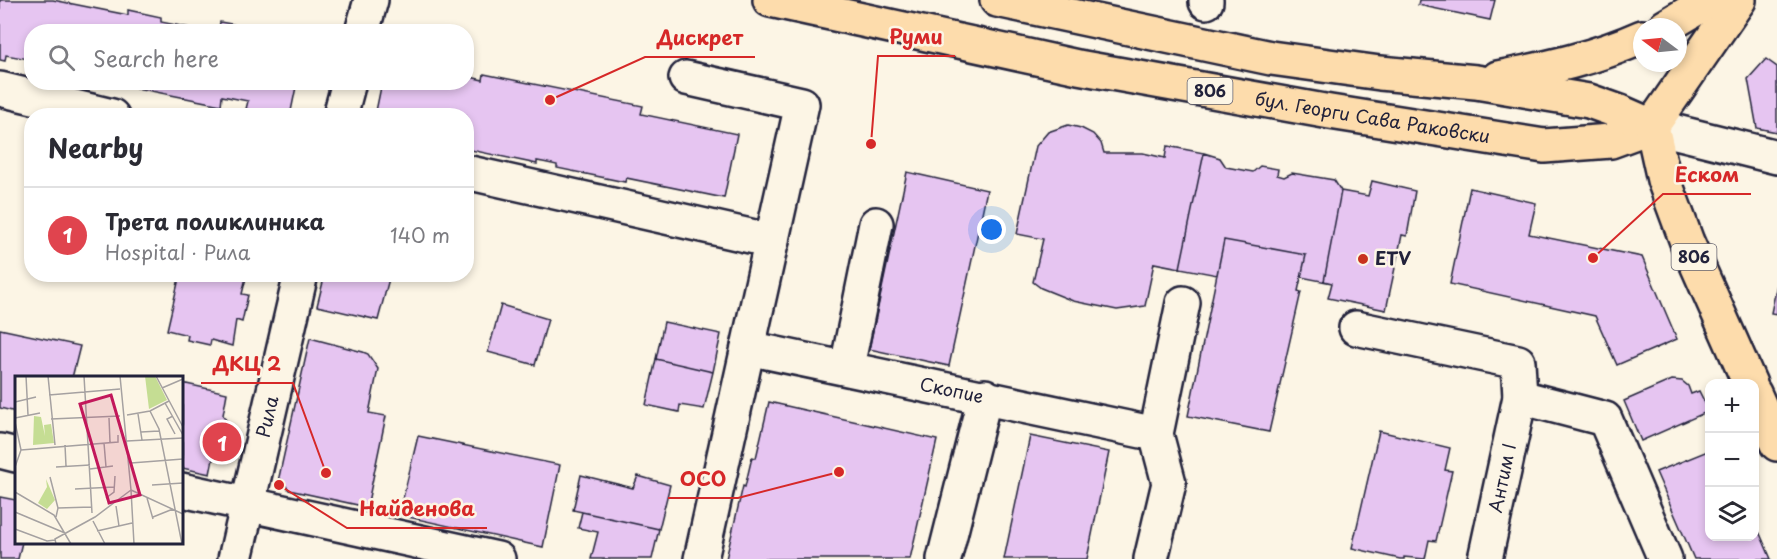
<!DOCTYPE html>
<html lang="en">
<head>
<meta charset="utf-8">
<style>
	body { margin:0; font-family:"Playpen Sans",sans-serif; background:#f7f7f7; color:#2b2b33 }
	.controls { position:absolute; right:18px; bottom:18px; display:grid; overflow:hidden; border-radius:12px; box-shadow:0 3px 9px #0003 }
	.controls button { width:54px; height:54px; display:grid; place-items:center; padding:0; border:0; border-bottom:2px solid #e1e1e2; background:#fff; color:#2b2b33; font:30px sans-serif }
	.compass { position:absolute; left:1633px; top:18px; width:54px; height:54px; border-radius:50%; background:#fff; box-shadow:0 3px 9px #0003; rotate:286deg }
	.you { position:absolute; left:992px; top:230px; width:21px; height:21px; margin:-15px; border:4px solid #fff; border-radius:50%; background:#1a73e8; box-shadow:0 0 0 9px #1a73e833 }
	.badge { display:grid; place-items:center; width:39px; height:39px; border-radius:50%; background:#d93025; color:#fff; font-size:20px; font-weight:700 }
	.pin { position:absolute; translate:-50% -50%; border:3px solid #fff; box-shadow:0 2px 6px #0006 }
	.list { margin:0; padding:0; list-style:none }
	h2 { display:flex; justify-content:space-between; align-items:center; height:78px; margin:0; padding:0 24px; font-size:26px }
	h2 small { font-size:20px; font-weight:400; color:#7c7c81 }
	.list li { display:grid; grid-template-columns:39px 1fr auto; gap:18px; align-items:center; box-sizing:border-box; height:96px; padding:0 24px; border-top:2px solid #e1e1e2 }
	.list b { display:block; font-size:22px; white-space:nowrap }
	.list p { margin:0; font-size:20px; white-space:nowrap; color:#7c7c81 }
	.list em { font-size:20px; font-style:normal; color:#7c7c81 }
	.icon { flex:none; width:33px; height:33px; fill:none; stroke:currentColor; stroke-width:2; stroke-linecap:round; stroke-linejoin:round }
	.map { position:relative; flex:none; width:1777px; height:559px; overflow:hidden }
	.search { position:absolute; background:#fff; box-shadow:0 3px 9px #0003; left:24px; top:24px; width:450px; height:66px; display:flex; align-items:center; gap:15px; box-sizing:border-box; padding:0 21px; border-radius:24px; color:#7c7c81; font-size:22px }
	.panel { position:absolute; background:#fff; box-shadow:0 3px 9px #0003; left:24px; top:108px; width:450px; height:174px; border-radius:24px }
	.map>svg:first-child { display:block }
	.building { fill:#e6c5f1; stroke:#22223b; stroke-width:1.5 }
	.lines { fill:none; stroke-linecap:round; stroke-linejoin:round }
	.minor-casing { stroke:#22223b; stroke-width:38 }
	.major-casing { stroke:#22223b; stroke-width:38 }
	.minor { stroke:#fcf5e5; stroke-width:33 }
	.major { stroke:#fddcac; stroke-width:33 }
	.poi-dot { fill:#c8321e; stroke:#fcf5e5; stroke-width:2 }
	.labels { text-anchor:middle; stroke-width:5; stroke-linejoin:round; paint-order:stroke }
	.shield { fill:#fcf5e5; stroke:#63616e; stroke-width:1.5 }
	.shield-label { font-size:16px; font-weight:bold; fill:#22223b }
	.street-label { font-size:18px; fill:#22223b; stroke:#fcf5e5 }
	.poi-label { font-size:18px; font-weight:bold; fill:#22223b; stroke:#fcf5e5; text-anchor:start }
	.inset-road { fill:none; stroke:#a5a1a1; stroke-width:1.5 }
	.view { fill:#c2185b; fill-opacity:0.15; stroke:#c2185b; stroke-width:3 }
	.inset-edge { fill:none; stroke:#22223b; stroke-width:3 }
	.leader { fill:none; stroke:#d62828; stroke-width:2 }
	.callout-dot { fill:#d62828; stroke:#fcf5e5; stroke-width:2 }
	.callout-label { font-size:20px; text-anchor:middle; font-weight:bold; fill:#d62828; stroke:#fcf5e5; stroke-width:5; stroke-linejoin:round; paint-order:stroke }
</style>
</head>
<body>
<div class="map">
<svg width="1777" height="559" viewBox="0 0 1777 559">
	<rect width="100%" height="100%" fill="#fcf5e5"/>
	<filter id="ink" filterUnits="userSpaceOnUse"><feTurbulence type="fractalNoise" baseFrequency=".0167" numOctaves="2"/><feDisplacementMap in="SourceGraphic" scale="12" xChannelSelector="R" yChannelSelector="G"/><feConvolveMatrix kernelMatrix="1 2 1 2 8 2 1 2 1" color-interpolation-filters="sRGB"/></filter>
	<g filter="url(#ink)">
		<path class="building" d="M0,0H53L128,15V10L161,17V22L210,32H32V68L27,67L29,59L6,55L5,61L0,60Z
			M1419,0H1495L1490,20L1418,5Z
			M220,22L270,31L218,32Z
			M1766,59L1777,67V132L1757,128L1748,79Z
			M484,74L643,106L641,114L737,134L724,198L626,178L625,182L557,168V165L543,162L537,161V164L466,149V116H375L382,82H466V76L483,80Z
			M137,82H297L290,116H280L246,109L248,101L222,96L221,105L136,88Z
			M1068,125L1081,128L1093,134L1101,143L1104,153H1143L1165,158L1167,146L1204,153L1180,268L1154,263L1145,306L1117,310L1073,301L1041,288L1033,282L1043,239L1017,234L1036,146L1048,132Z
			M1204,153L1220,158L1226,167L1253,172L1260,166L1278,169L1277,175L1284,177L1292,173L1334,180L1341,191L1368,196L1372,181L1415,191L1407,236L1402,235L1386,310L1328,298L1332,283L1301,277L1306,255L1224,240L1217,275L1180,268Z
			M907,172L987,190L949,366L869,349Z
			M1372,181L1415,191L1407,236L1402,235L1386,310L1328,298L1332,283L1324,281L1341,191L1368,196Z
			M1470,188L1536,203L1529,234L1642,257L1677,339L1617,365L1595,316L1450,284Z
			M1224,240L1306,255L1298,291L1301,292L1269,432L1188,416Z
			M180,274H247L242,294L248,295L242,322L236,320L232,346L211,340L210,345L187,340L188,335L167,330Z
			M325,274L390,275L378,320L317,306Z
			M1777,284V314L1771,313Z
			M501,305L548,319L535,365L488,352Z
			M664,322L721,334L713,372L656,359Z
			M0,329L80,346L72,378H16V412L0,408Z
			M310,338L363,352L368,354L378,369L369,413L386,416L367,507L289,490L279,477Z
			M656,359L713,372L704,409L680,405L679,412L646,405Z
			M1672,380L1682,381L1688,386L1691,394L1699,391L1709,411L1641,441L1624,401Z
			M182,383L227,393L223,415L227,422L228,431L227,436L218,434L210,474L182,468Z
			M769,402L937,440L910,559H726L743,486L745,487L752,457L756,458Z
			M1379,431L1450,448L1445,470L1452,471L1436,541L1429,540L1425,559L1404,557V559H1400L1352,548Z
			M418,436L560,465L543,547L399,515Z
			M1030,436L1109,452L1087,559H1004Z
			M1710,450V536H1754V520L1771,559H1694L1656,472Z
			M581,475L633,488L638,476L670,485L659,529L573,510Z
			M0,497L16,500V542H22L18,559H0Z
			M582,512L659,529L652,559H591L598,532L578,528Z"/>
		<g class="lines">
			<g class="minor-casing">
				<g id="minor">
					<path d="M1206,2V0"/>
					<path d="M362,32L371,0"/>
					<path d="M686,78L802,104L701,559"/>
					<path d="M0,89L112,116"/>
					<path d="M340,116L349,82"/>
					<path d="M1652,126L1777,157"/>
					<path d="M466,172L772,241"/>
					<path d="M1356,328L1518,362L1520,397L1485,559"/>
					<path id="s1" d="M748,348L1156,434"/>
					<path d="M847,367L876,224"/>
					<path d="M1520,397L1605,419L1665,559"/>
					<path d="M0,451L16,455"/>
					<path d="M182,490L498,559"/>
					<path id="s2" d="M235,559L301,274"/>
					<path d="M944,559L985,396"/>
					<path d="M1151,559L1169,483L1156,434L1183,303"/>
				</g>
			</g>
			<g class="major-casing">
				<g id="major">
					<path id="s3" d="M770,0L1078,67L1330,112L1544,146L1611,141L1652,126"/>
					<path d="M997,0L1271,58L1380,73L1476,82L1589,101L1620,112L1652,126"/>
					<path d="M1739,0L1652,126L1664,180L1687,242L1750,384"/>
					<path d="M1665,27L1710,0"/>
					<path d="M1498,78C1548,68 1595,58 1642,37"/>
					<path d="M1754,393L1777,444"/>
				</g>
			</g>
			<use href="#minor" class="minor"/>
			<use href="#major" class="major"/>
		</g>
	</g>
	<circle class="poi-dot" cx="1363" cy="259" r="6"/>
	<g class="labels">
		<g class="shield">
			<rect x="1187.5" y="78" width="45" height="26" rx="4.5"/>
			<rect x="1671.5" y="244" width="45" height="26" rx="4.5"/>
		</g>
		<g class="shield-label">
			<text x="1210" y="97">806</text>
			<text x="1694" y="263">806</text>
		</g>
		<g class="street-label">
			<text dy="6" stroke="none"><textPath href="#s3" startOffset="614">бул. Георги Сава Раковски</textPath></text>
			<text dy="6" stroke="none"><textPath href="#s1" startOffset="208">Скопие</textPath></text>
			<text dy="6" stroke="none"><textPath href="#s2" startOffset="146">Рила</textPath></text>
			<text transform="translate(1503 478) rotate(-78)" y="6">Антим I</text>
		</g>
		<g class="poi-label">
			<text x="1375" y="265">ETV</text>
		</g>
	</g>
	<g transform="translate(15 376)">
		<rect width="168" height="168" fill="#fcf5e5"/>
		<path d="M130,0H140L152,24L134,33ZM19,40L26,41L30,60L29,49L36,48L39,67L18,69ZM31,103L40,124L32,133L23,127L32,111Z" fill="#c5dd93"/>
		<path class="inset-road" d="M11,0L13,39M33,0L40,69M69,0L77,137M105,0L116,114M141,0L168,51M147,12L168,3M34,19L105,13M0,26L21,21M150,27L168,59M135,35L144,53L167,168M123,38L127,64M112,39L135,35L154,25M158,40L152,43L160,58M0,42L25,37M94,42L95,66M36,43L105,40M0,46L6,74L0,91M126,56L144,55M112,65L168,62M89,67L91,91M50,69L51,90M6,74L103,66V59M116,87L168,83M41,91L75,89M75,93L98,90M35,101L43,132L41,141M137,109L168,107M60,113L99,111M116,114L119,168M116,114L168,138M0,116L39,139L56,168M91,122L99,116L100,100M132,122L138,143M101,130L104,150M43,132L77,131M0,136L50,157M138,141L158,133M78,145L90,168M0,153L32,165L40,164M82,155L117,147M41,168L40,163L80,141L116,114"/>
		<path class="view" d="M96,19L125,119L94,127L65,28Z"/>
		<rect width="168" height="168" class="inset-edge"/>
	</g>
	<path class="leader" d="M871 144L878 56H955M550 100L645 57H755M1593 258L1663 194H1751M326 473L293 383H201M839 472L738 498H668M279 485L347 528H487"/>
	<g class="callout-dot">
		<circle cx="871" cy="144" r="6"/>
		<circle cx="550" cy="100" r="6"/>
		<circle cx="1593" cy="258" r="6"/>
		<circle cx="326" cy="473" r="6"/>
		<circle cx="839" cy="472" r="6"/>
		<circle cx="279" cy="485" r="6"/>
	</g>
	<g class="callout-label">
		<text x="916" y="44">Руми</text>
		<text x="700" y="45">Дискрет</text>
		<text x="1707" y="182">Еском</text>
		<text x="247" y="371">ДКЦ 2</text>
		<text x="703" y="486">ОСО</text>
		<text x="417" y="516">Найденова</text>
	</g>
</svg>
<div class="controls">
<button>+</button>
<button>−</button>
<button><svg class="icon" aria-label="layers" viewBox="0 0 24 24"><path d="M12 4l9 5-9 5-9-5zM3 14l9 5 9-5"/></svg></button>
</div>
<svg class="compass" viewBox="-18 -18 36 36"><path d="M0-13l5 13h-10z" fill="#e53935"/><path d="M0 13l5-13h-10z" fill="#7c7c81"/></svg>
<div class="you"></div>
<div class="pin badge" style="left:222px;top:442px;background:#e0444e">1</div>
<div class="search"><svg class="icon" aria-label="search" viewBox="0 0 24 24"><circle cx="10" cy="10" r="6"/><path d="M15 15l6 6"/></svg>Search here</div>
<section class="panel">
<h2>Nearby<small></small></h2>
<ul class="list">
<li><span class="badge" style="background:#e0444e">1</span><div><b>Трета поликлиника</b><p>Hospital · Рила</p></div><em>140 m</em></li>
</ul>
</section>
</div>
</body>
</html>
